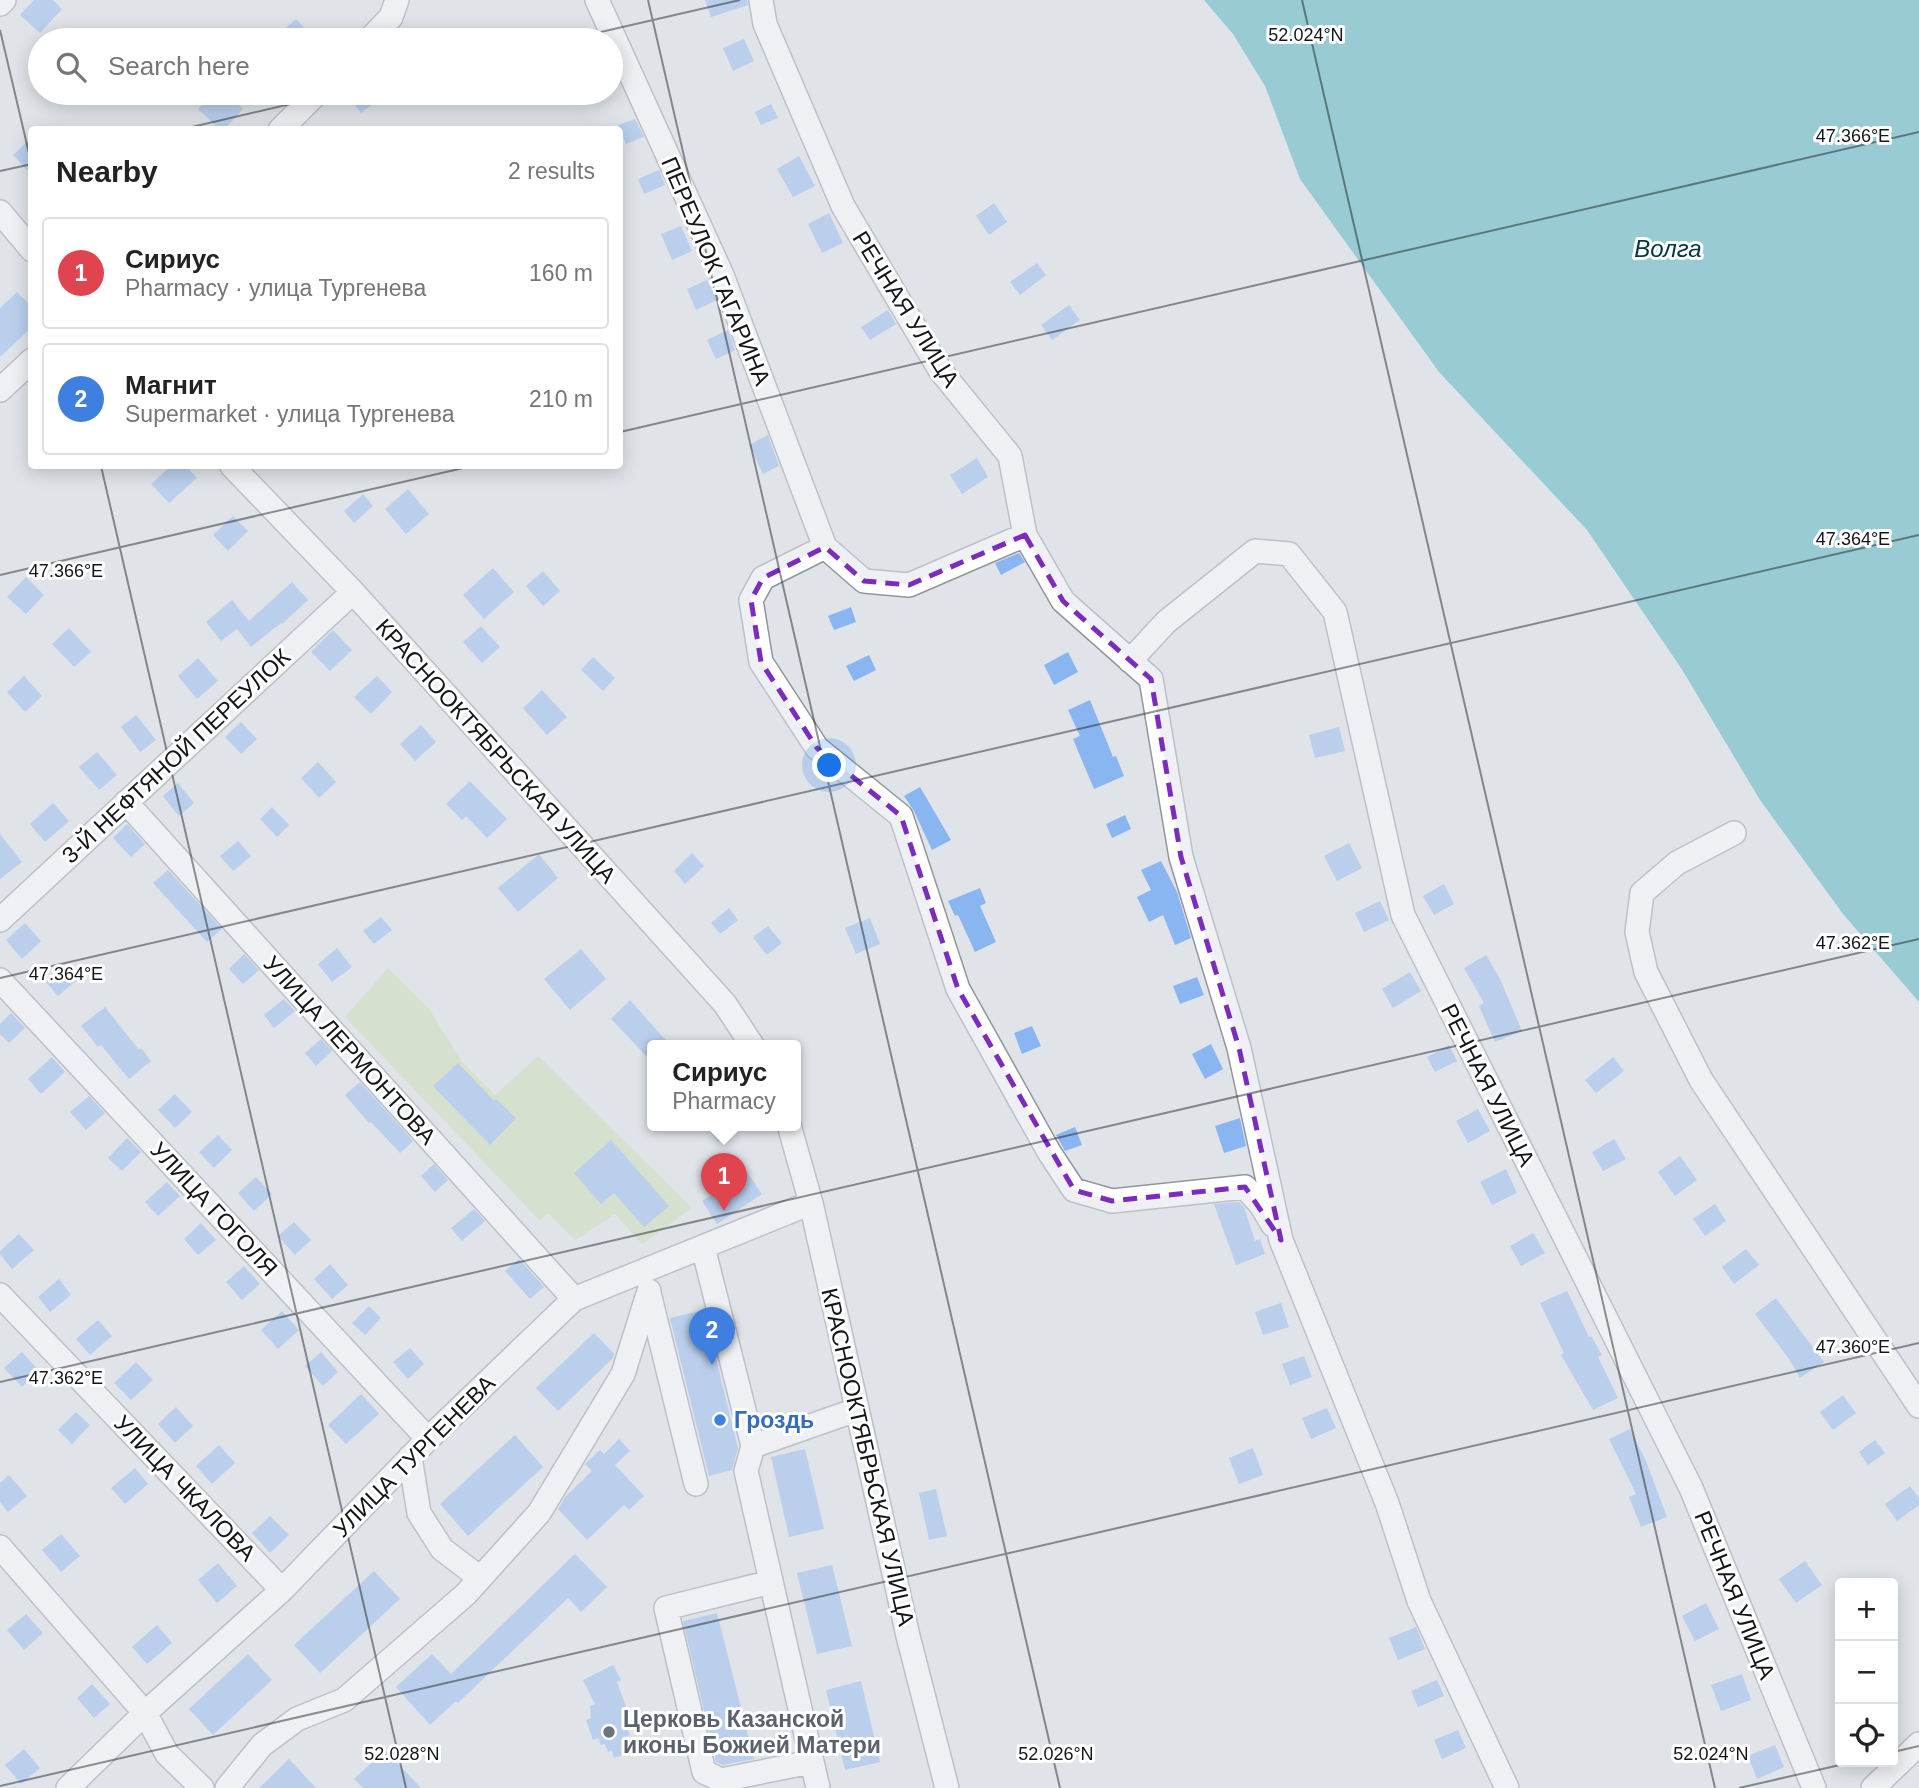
<!DOCTYPE html>
<html lang="en">
<head>
<meta charset="utf-8">
<style>
	body { margin:0; font-family:Arial,sans-serif; background:#f6f6f6; color:#222 }
	.controls { position:absolute; right:21px; bottom:21px; display:grid; overflow:hidden; border-radius:7px; box-shadow:0 4px 18px #0003 }
	.controls button { width:63px; height:63px; display:grid; place-items:center; padding:0; border:0; border-bottom:2px solid #e0e0e0; background:#fff; color:#222; font:35px sans-serif }
	.you { position:absolute; left:830px; top:766px; width:24px; height:24px; margin:-18px; border:5px solid #fff; border-radius:50%; background:#1a73e8; box-shadow:0 0 0 10px #1a73e833 }
	.badge { display:grid; place-items:center; width:46px; height:46px; border-radius:50%; background:#7446be; color:#fff; font-size:23px; font-weight:700 }
	.pin { position:absolute; translate:-50% -58px; filter:drop-shadow(0 2px 4px #0008) }
	.pin::after { content:''; position:absolute; top:37px; width:24px; height:21px; background:inherit; clip-path:polygon(0 0,100% 0,50% 100%) }
	.popup { position:absolute; left:647px; top:1040px; width:154px; height:91px; box-sizing:border-box; display:grid; place-content:center; border-radius:7px; background:#fff; filter:drop-shadow(0 2px 5px #0005); font-size:23px; white-space:nowrap; color:#767676 }
	.popup b { font-size:26px; color:#222 }
	.popup::after { content:''; position:absolute; left:50%; top:100%; margin-left:-14px; border:14px solid transparent; border-top-color:#fff }
	.list { margin:0; padding:0; list-style:none }
	h2 { display:flex; justify-content:space-between; align-items:center; height:91px; margin:0; padding:0 28px; font-size:30px }
	h2 small { font-size:23px; font-weight:400; color:#767676 }
	.list li { display:grid; grid-template-columns:46px 1fr auto; gap:21px; align-items:center; box-sizing:border-box; height:112px; margin:0 14px 14px; padding:0 14px; border:2px solid #e0e0e0; border-radius:7px }
	.list b { display:block; font-size:26px; white-space:nowrap }
	.list p { margin:0; font-size:23px; white-space:nowrap; color:#767676 }
	.list em { font-size:23px; font-style:normal; color:#767676 }
	.icon { flex:none; width:38px; height:38px; fill:none; stroke:currentColor; stroke-width:2; stroke-linecap:round; stroke-linejoin:round }
	.map { position:relative; flex:none; width:1919px; height:1788px; overflow:hidden }
	.search { position:absolute; background:#fff; box-shadow:0 4px 18px #0003; left:28px; top:28px; width:595px; height:77px; display:flex; align-items:center; gap:18px; box-sizing:border-box; padding:0 24px; border-radius:38px; color:#767676; font-size:26px }
	.panel { position:absolute; background:#fff; box-shadow:0 4px 18px #0003; left:28px; top:126px; width:595px; height:343px; border-radius:7px }
	.map>svg:first-child { display:block }
	.green { fill:#c8dbaf }
	.water { fill:#42aeb8 }
	.building { fill:#89b5f0 }
	.lines { fill:none; stroke-linecap:round; stroke-linejoin:round }
	.minor-casing { stroke:#92969b; stroke-width:26 }
	.minor { stroke:#fff; stroke-width:23 }
	.marked { fill:none; stroke:#7b2cbf; stroke-width:5; stroke-dasharray:14 9; stroke-linejoin:round }
	.ticks { fill:none; stroke:#141517; stroke-width:2; stroke-opacity:0.45 }
	.shop-dot { fill:#3f7fe0; stroke:#fff; stroke-width:2.5 }
	.worship-dot { fill:#6b7280; stroke:#fff; stroke-width:2.5 }
	.labels { text-anchor:middle; stroke-width:6; stroke-linejoin:round; paint-order:stroke }
	.street-label { font-size:23px; fill:#141517; stroke:#fff }
	.shop-label { font-size:23px; font-weight:bold; fill:#366cbe; stroke:#fff; text-anchor:start }
	.worship-label { font-size:23px; font-weight:bold; fill:#5b616d; stroke:#fff; text-anchor:start }
	.water-label { font-size:24px; font-style:italic; fill:#02373c; stroke:#fff }
	.ticks-label { font-size:18px; text-anchor:middle; fill:#141517; stroke:#fff; stroke-width:6; stroke-linejoin:round; paint-order:stroke }
</style>
</head>
<body>
<div class="map">
<svg width="1919" height="1788" viewBox="0 0 1919 1788">
	<rect width="100%" height="100%" fill="#e0e4e9"/>
	<path class="green" d="M388,968L429,1009L463,1063L495,1095L538,1056L692,1208L642,1244L615,1214L575,1240L548,1213L540,1221L345,1017Z"/>
	<path class="water" d="M1204,0H1919V1002L1843,914L1760,800L1681,668L1587,530L1439,372L1300,179L1265,86L1233,34Z"/>
	<path class="building" d="M34,0H53L62,9L40,33L20,15Z
		M705,0H747L748,5L711,17Z
		M296,19L315,40H272Z
		M744,39L754,61L733,71L723,48Z
		M213,93H226L243,109L224,130H220L198,109Z
		M346,93H388L361,113Z
		M771,104L778,118L761,125L755,112Z
		M635,119L644,137L626,144L618,125Z
		M32,137V175L13,155Z
		M799,156L815,186L793,197L777,169Z
		M659,170L665,185L644,194L638,179Z
		M994,203L1007,222L989,235L976,216Z
		M829,213L843,243L822,253L808,224Z
		M681,226L692,251L672,260L661,234Z
		M1037,263L1046,275L1020,295L1010,282Z
		M707,280L717,300L696,310L687,289Z
		M17,292L32,307V327L0,357V308Z
		M1069,305L1080,320L1052,340L1041,325Z
		M888,310L896,324L870,340L861,327Z
		M728,330L735,350L716,359L707,340Z
		M768,435L779,466L763,474L749,445Z
		M977,458L988,477L962,494L950,475Z
		M171,466H186L197,478L169,503L151,484Z
		M408,489L429,514L406,534L385,509Z
		M363,494L373,506L354,523L344,511Z
		M233,516L248,531L228,551L213,535Z
		M1019,553L1025,562L1001,575L995,563Z
		M493,568L514,592L484,619L463,595Z
		M543,571L560,591L543,606L526,586Z
		M26,577L44,595L26,614L7,597Z
		M292,582L308,600L282,624L281,623L251,647L237,629L221,641L206,622L232,600L249,621Z
		M851,607L856,622L834,630L828,616Z
		M481,626L500,647L482,663L463,642Z
		M69,628L91,652L74,667L52,644Z
		M333,630L352,650L330,671L311,652Z
		M1068,652L1078,672L1054,685L1044,665Z
		M869,655L876,670L854,681L846,666Z
		M593,657L615,678L603,691L581,670Z
		M198,658L218,681L197,699L178,676Z
		M24,676L42,696L25,712L7,692Z
		M377,676L392,692L371,714L354,697Z
		M542,690L567,717L547,735L523,708Z
		M1090,700L1113,757L1116,756L1124,776L1094,789L1073,739L1080,736L1068,710Z
		M136,715L156,740L140,752L121,727Z
		M241,722L257,739L241,754L225,737Z
		M421,725L436,742L415,761L400,744Z
		M1339,727L1345,751L1315,758L1309,735Z
		M97,752L117,775L99,790L79,767Z
		M318,762L336,782L319,798L301,778Z
		M470,781L507,819L487,838L466,816L462,820L446,804Z
		M178,783L194,803L179,816L163,796Z
		M920,787L951,840L932,850L914,811L904,796Z
		M53,803L69,821L45,842L30,824Z
		M272,807L289,825L277,837L260,819Z
		M1125,815L1131,829L1112,838L1106,824Z
		M127,824L145,844L131,857L113,838Z
		M0,834L22,862L0,879Z
		M238,841L251,856L233,871L220,856Z
		M1349,843L1362,868L1337,881L1324,856Z
		M692,853L704,866L685,884L674,871Z
		M539,854L558,878L518,912L498,888Z
		M1161,861L1177,892L1191,938L1175,945L1163,915L1149,922L1137,897L1151,890L1141,870Z
		M168,870L222,929L207,942L153,883Z
		M1444,884L1454,904L1434,915L1423,896Z
		M980,888L986,903L980,906L996,942L975,952L958,915L955,916L948,901Z
		M1380,901L1389,920L1364,932L1355,913Z
		M729,908L738,920L720,934L711,923Z
		M381,917L392,930L374,944L363,931Z
		M870,918L880,944L856,954L845,928Z
		M25,923L41,941L22,959L6,940Z
		M768,926L782,943L767,955L753,937Z
		M337,948L352,967L332,982L318,964Z
		M581,949L606,979L570,1010L544,979Z
		M244,954L259,970L243,984L229,969Z
		M1486,955L1500,979L1522,1031L1495,1042L1479,1006L1484,1003L1464,968Z
		M65,966L77,980L58,996L46,982Z
		M1410,972L1421,991L1393,1008L1382,989Z
		M1197,977L1204,995L1180,1004L1173,986Z
		M284,999L295,1011L274,1028L264,1015Z
		M630,1000L670,1045H652V1062L611,1019Z
		M105,1007L139,1050L141,1048L151,1061L129,1079L101,1045L98,1047L81,1026Z
		M11,1013L25,1028L9,1043L0,1034V1024Z
		M1032,1026L1041,1046L1022,1054L1014,1033Z
		M321,1039L332,1051L316,1066L305,1053Z
		M1211,1044L1223,1069L1205,1079L1192,1054Z
		M1449,1045L1457,1061L1435,1072L1427,1057Z
		M52,1057L65,1072L41,1094L28,1079Z
		M1613,1057L1624,1071L1596,1093L1585,1080Z
		M458,1063L494,1101L496,1099L516,1118L490,1145L433,1086Z
		M360,1082L413,1141L400,1153L371,1122L369,1123L345,1095Z
		M175,1094L192,1112L175,1128L158,1110Z
		M89,1096L105,1113L86,1130L70,1112Z
		M1478,1109L1490,1131L1468,1143L1456,1121Z
		M1240,1118L1246,1146L1224,1153L1215,1126Z
		M705,1125H740L718,1142Z
		M1075,1127L1082,1145L1065,1151L1056,1135Z
		M218,1135L232,1150L214,1168L199,1152Z
		M127,1138L141,1152L122,1171L108,1158Z
		M1614,1139L1626,1159L1603,1171L1592,1152Z
		M611,1140L669,1206L644,1227L614,1193L601,1204L574,1173Z
		M1680,1156L1697,1180L1675,1196L1658,1172Z
		M434,1164L448,1180L435,1192L421,1176Z
		M1506,1169L1517,1193L1492,1205L1480,1182Z
		M747,1172L762,1194L717,1224L702,1201Z
		M256,1177L272,1194L254,1211L238,1193Z
		M167,1182L180,1196L158,1216L145,1202Z
		M1239,1202L1244,1207L1255,1241L1260,1239L1265,1254L1236,1265L1214,1204Z
		M1715,1204L1726,1221L1705,1236L1693,1219Z
		M474,1209L485,1221L462,1241L451,1228Z
		M294,1222L311,1240L295,1255L278,1236Z
		M201,1223L216,1240L198,1255L184,1239Z
		M1533,1233L1545,1253L1521,1266L1510,1246Z
		M19,1234L34,1250L12,1269L0,1254V1251Z
		M1746,1249L1759,1265L1734,1284L1722,1267Z
		M519,1259L544,1287L530,1299L505,1271Z
		M330,1264L348,1285L332,1299L314,1279Z
		M244,1266L260,1284L242,1300L226,1282Z
		M59,1279L71,1295L50,1312L38,1297Z
		M1567,1291L1589,1337L1591,1336L1602,1355L1598,1357L1618,1398L1593,1410L1561,1355L1564,1353L1540,1303Z
		M1776,1298L1824,1362L1800,1378L1789,1359L1755,1314Z
		M1281,1303L1289,1327L1263,1335L1255,1312Z
		M369,1306L381,1318L365,1335L352,1323Z
		M704,1310L738,1448L732,1470L709,1476L670,1318Z
		M282,1311L299,1330L278,1349L261,1330Z
		M98,1320L112,1336L90,1355L76,1339Z
		M594,1333L614,1354L613,1358L558,1411L536,1388Z
		M410,1348L424,1364L408,1379L393,1362Z
		M22,1352L39,1371L22,1387L4,1368Z
		M321,1352L338,1372L323,1386L305,1366Z
		M1304,1356L1312,1377L1290,1385L1282,1364Z
		M136,1362L153,1380L131,1400L114,1383Z
		M361,1394L379,1414L346,1444L328,1425Z
		M1843,1395L1856,1413L1833,1430L1820,1412Z
		M176,1407L193,1426L175,1443L158,1424Z
		M1327,1408L1336,1428L1311,1439L1302,1418Z
		M76,1412L90,1425L72,1444L58,1430Z
		M1630,1429L1646,1461L1667,1517L1641,1527L1629,1497L1636,1494L1609,1439Z
		M515,1435L543,1467L468,1536L440,1504Z
		M619,1439L630,1451L615,1465L644,1496L629,1510L624,1505L587,1540L558,1509L566,1496L592,1471L585,1464L600,1450L604,1454Z
		M1875,1440L1885,1453L1868,1465L1859,1452Z
		M219,1445L235,1463L212,1484L196,1466Z
		M1253,1448L1263,1475L1239,1484L1229,1458Z
		M805,1449L824,1529L789,1537L771,1457Z
		M135,1468L148,1484L125,1504L111,1488Z
		M9,1475L27,1496L8,1512L0,1502V1483Z
		M1910,1486L1919,1498V1505L1897,1521L1885,1504Z
		M936,1489L947,1536L929,1540L919,1493Z
		M270,1516L289,1535L270,1553L252,1533Z
		M61,1534L80,1556L61,1572L42,1550Z
		M575,1554L607,1587L581,1612L568,1598L458,1703L456,1701L430,1725L396,1687L432,1654L451,1674Z
		M1805,1561L1822,1585L1796,1603L1779,1579Z
		M218,1563L237,1586L217,1603L198,1580Z
		M832,1565L852,1646L817,1654L797,1573Z
		M374,1571L400,1599L320,1673L294,1645Z
		M1706,1603L1719,1629L1695,1641L1682,1616Z
		M717,1613L754,1759L723,1765L716,1762L683,1621Z
		M26,1614L43,1633L24,1650L7,1630Z
		M157,1625L172,1643L147,1664L132,1647Z
		M1416,1627L1425,1649L1398,1660L1389,1638Z
		M248,1654L272,1680L213,1735L189,1709Z
		M613,1665L621,1680L617,1682L633,1726L627,1728L630,1735L625,1737L628,1753L614,1758L612,1751L608,1752L605,1744L601,1745L598,1738L593,1740L586,1720L591,1718L590,1706L595,1704L583,1680Z
		M1742,1674L1751,1700L1721,1711L1711,1685Z
		M1437,1680L1444,1696L1418,1707L1411,1691Z
		M861,1681L880,1762L845,1770L826,1690Z
		M92,1684L110,1704L94,1718L77,1698Z
		M1458,1730L1466,1748L1442,1759L1434,1740Z
		M1775,1745L1784,1767L1757,1779L1748,1756Z
		M24,1749L40,1768L21,1784L5,1765Z
		M385,1750L421,1788H363L354,1779Z
		M289,1759L316,1788H259Z"/>
	<g class="lines">
		<g class="minor-casing">
			<path id="minor" d="M597,0L722,275L825,547
				M761,0L765,24L843,206L940,370L1010,456L1025,535L1063,601L1151,679L1181,857L1239,1048L1281,1240L1387,1503L1419,1601L1507,1788
				M0,4L4,0
				M369,40L391,17L397,0
				M280,130L317,93
				M0,212L32,250
				M0,390L32,360
				M232,466L353,592L725,1004L752,1045
				M1025,535L909,585L864,581L825,547L763,578L751,600L761,662L817,748L901,816L958,989L1049,1152L1074,1190L1112,1201L1245,1187L1261,1205L1273,1225
				M1130,661L1166,622L1255,551L1289,554L1335,612L1403,915L1691,1488L1814,1788
				M126,802L574,1299
				M1734,833L1677,863L1642,893L1637,932L1646,972L1701,1080L1919,1406
				M0,920L353,592
				M0,980L428,1439
				M789,1125L811,1203L908,1636L947,1788
				M703,1247L753,1446
				M649,1293L696,1484
				M0,1295L282,1590
				M410,1457L419,1513L442,1549L480,1578
				M0,1547L145,1713L167,1754L202,1788
				M771,1582L666,1608L704,1772L721,1780L811,1762
				M68,1788L145,1713L282,1590L428,1439L574,1299L811,1203
				M227,1788L262,1745L297,1719L344,1700L466,1594L539,1513L623,1374L649,1291
				M818,1788L746,1471L753,1446L856,1410
				M1873,1788L1919,1744"/>
		</g>
		<use href="#minor" class="minor"/>
	</g>
	<path d="M0 0H1919V1788H0ZM1025,535L1063,601L1151,679L1181,857L1239,1048L1281,1240L1245,1187L1112,1201L1074,1190L958,989L901,816L817,748L761,662L751,600L763,578L825,547L864,581L909,585Z" fill="#e0e4e9" fill-opacity=".55" fill-rule="evenodd"/>
	<path class="marked" d="M1025,535L1063,601L1151,679L1181,857L1239,1048L1281,1240L1245,1187L1112,1201L1074,1190L958,989L901,816L817,748L761,662L751,600L763,578L825,547L864,581L909,585Z"/>
	<path class="ticks" d="M648,0L1060,1788M1302,0L1715,1788M0,30L32,166M566,40L740,0M179,130L338,93M0,171L32,164M620,432L1919,132M101,466L406,1788M0,575L472,466M0,978L1919,535M0,1382L1919,939M1893,1752L1919,1746M0,1786L1919,1343M1739,1788L1853,1762"/>
	<circle class="shop-dot" cx="720" cy="1420" r="7"/>
	<circle class="worship-dot" cx="609" cy="1732" r="7"/>
	<g class="labels">
		<g class="street-label">
			<text transform="translate(716 271) rotate(67)" y="8">ПЕРЕУЛОК ГАГАРИНА</text>
			<text transform="translate(906 309) rotate(58)" y="8">РЕЧНАЯ УЛИЦА</text>
			<text transform="translate(496 751) rotate(48)" y="8">КРАСНООКТЯБРЬСКАЯ УЛИЦА</text>
			<text transform="translate(176 756) rotate(-43)" y="8">3-Й НЕФТЯНОЙ ПЕРЕУЛОК</text>
			<text transform="translate(350 1050) rotate(48)" y="8">УЛИЦА ЛЕРМОНТОВА</text>
			<text transform="translate(1488 1085) rotate(63)" y="8">РЕЧНАЯ УЛИЦА</text>
			<text transform="translate(214 1209) rotate(47)" y="8">УЛИЦА ГОГОЛЯ</text>
			<text transform="translate(414 1456) rotate(-45)" y="8">УЛИЦА ТУРГЕНЕВА</text>
			<text transform="translate(868 1457) rotate(77)" y="8">КРАСНООКТЯБРЬСКАЯ УЛИЦА</text>
			<text transform="translate(185 1488) rotate(46)" y="8">УЛИЦА ЧКАЛОВА</text>
			<text transform="translate(1735 1595) rotate(68)" y="8">РЕЧНАЯ УЛИЦА</text>
		</g>
		<g class="shop-label">
			<text x="734" y="1428">Гроздь</text>
		</g>
		<g class="worship-label">
			<text x="623" y="1727">Церковь Казанской<tspan x="623" dy="26">иконы Божией Матери</tspan></text>
		</g>
		<g class="water-label">
			<text x="1668" y="257">Волга</text>
		</g>
	</g>
	<g class="ticks-label">
		<text x="1306" y="41">52.024°N</text>
		<text x="1853" y="142">47.366°E</text>
		<text x="1853" y="545">47.364°E</text>
		<text x="66" y="577">47.366°E</text>
		<text x="1853" y="949">47.362°E</text>
		<text x="66" y="980">47.364°E</text>
		<text x="1853" y="1353">47.360°E</text>
		<text x="66" y="1384">47.362°E</text>
		<text x="402" y="1760">52.028°N</text>
		<text x="1056" y="1760">52.026°N</text>
		<text x="1711" y="1760">52.024°N</text>
	</g>
</svg>
<div class="controls">
<button>+</button>
<button>−</button>
<button><svg class="icon" aria-label="locate" viewBox="0 0 24 24"><circle cx="12" cy="12" r="6"/><path d="M12 2v4M12 18v4M2 12h4M18 12h4"/></svg></button>
</div>
<div class="you"></div>
<div class="pin badge" style="left:724px;top:1211px;background:#e0444e">1</div>
<div class="popup"><b>Сириус</b>Pharmacy</div>
<div class="pin badge" style="left:712px;top:1365px;background:#3f7fe0">2</div>
<div class="search"><svg class="icon" aria-label="search" viewBox="0 0 24 24"><circle cx="10" cy="10" r="6"/><path d="M15 15l6 6"/></svg>Search here</div>
<section class="panel">
<h2>Nearby<small>2 results</small></h2>
<ul class="list">
<li><span class="badge" style="background:#e0444e">1</span><div><b>Сириус</b><p>Pharmacy · улица Тургенева</p></div><em>160 m</em></li>
<li><span class="badge" style="background:#3f7fe0">2</span><div><b>Магнит</b><p>Supermarket · улица Тургенева</p></div><em>210 m</em></li>
</ul>
</section>
</div>
</body>
</html>
